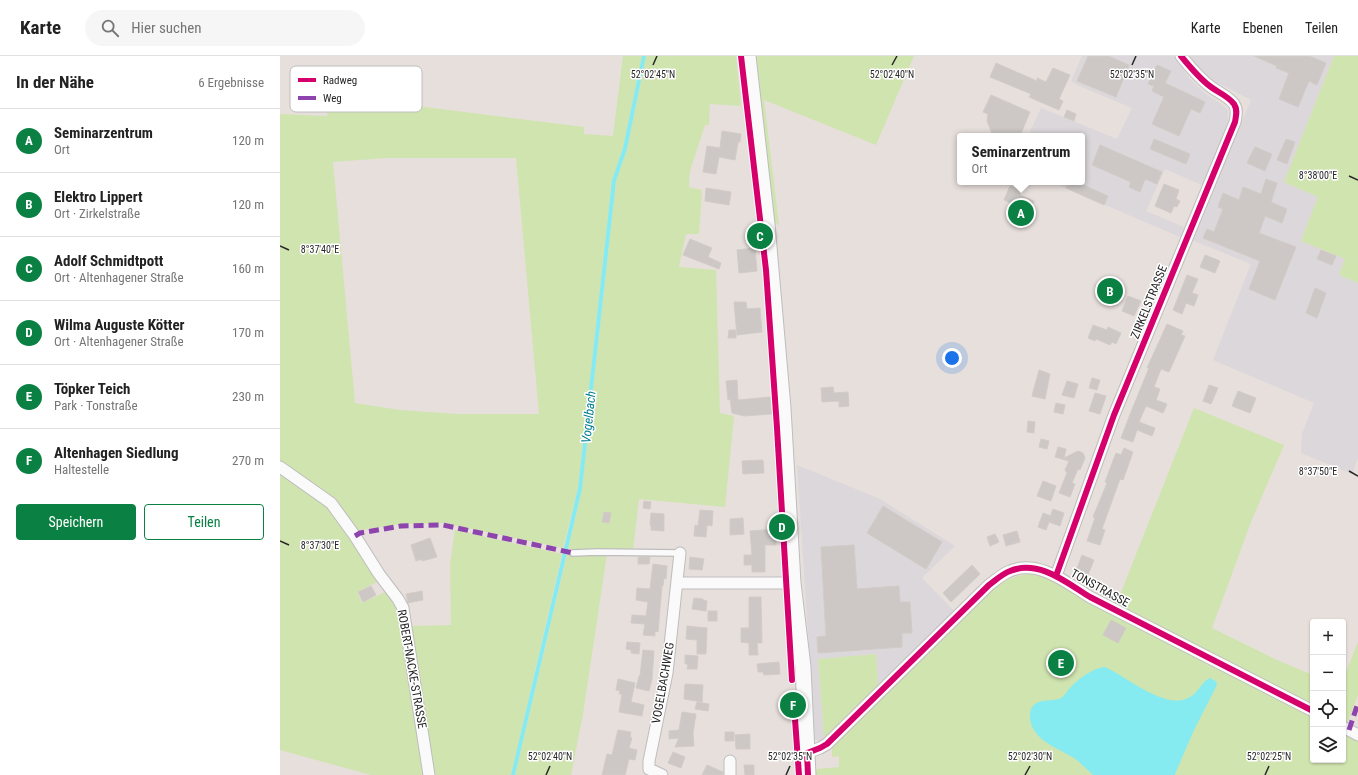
<!DOCTYPE html>
<html lang="de">
<head>
<meta charset="utf-8">
<style>
	body { margin:0; font-family:"Roboto Condensed",sans-serif; background:#f6f6f6; color:#222 }
	.controls { position:absolute; right:12px; bottom:12px; display:grid; overflow:hidden; border-radius:4px; box-shadow:0 1px 3px #0004 }
	.controls button { width:36px; height:36px; display:grid; place-items:center; padding:0; border:0; border-bottom:1px solid #e0e0e0; background:#fff; color:#222; font:20px sans-serif }
	.you { position:absolute; left:672px; top:302px; width:14px; height:14px; margin:-10px; border:3px solid #fff; border-radius:50%; background:#1a73e8; box-shadow:0 0 0 6px #1a73e833 }
	.badge { display:grid; place-items:center; width:26px; height:26px; border-radius:50%; background:#0b8043; color:#fff; font-size:13px; font-weight:700 }
	.pin { position:absolute; translate:-50% -50%; border:2px solid #fff; box-shadow:0 1px 4px #0006 }
	.popup { position:absolute; left:677px; top:77px; width:128px; height:52px; box-sizing:border-box; display:grid; place-content:center; border-radius:4px; background:#fff; filter:drop-shadow(0 1px 3px #0005); font-size:13px; white-space:nowrap; color:#767676 }
	.popup b { font-size:15px; color:#222 }
	.popup::after { content:''; position:absolute; left:50%; top:100%; margin-left:-8px; border:8px solid transparent; border-top-color:#fff }
	.list { margin:0; padding:0; list-style:none }
	h2 { display:flex; justify-content:space-between; align-items:center; height:52px; margin:0; padding:0 16px; font-size:17px }
	h2 small { font-size:13px; font-weight:400; color:#767676 }
	.list li { display:grid; grid-template-columns:26px 1fr auto; gap:12px; align-items:center; box-sizing:border-box; height:64px; padding:0 16px; border-top:1px solid #e0e0e0 }
	.list b { display:block; font-size:15px; white-space:nowrap }
	.list p { margin:0; font-size:13px; white-space:nowrap; color:#767676 }
	.list em { font-size:13px; font-style:normal; color:#767676 }
	.actions { display:flex; gap:8px; padding:12px 16px }
	.actions a { flex:1; padding:9px 0; border:1px solid #0b8043; border-radius:4px; text-align:center; font-size:14px; color:#0b8043 }
	.actions .main { background:#0b8043; color:#fff }
	.icon { flex:none; width:22px; height:22px; fill:none; stroke:currentColor; stroke-width:2; stroke-linecap:round; stroke-linejoin:round }
	.map { position:relative; flex:none; width:1078px; height:719px; overflow:hidden }
	header { display:flex; align-items:center; gap:24px; box-sizing:border-box; height:56px; padding:0 20px; background:#fff; border-bottom:1px solid #e0e0e0 }
	header strong { font-size:19px }
	nav { display:flex; gap:22px; margin-inline-start:auto; font-size:14px }
	.search { width:280px; height:36px; background:#f6f6f6; display:flex; align-items:center; gap:10px; box-sizing:border-box; padding:0 14px; border-radius:22px; color:#767676; font-size:15px }
	main { display:flex }
	aside { flex:1; background:#fff }
	.map>svg:first-child { display:block }
	.industrial { fill:#dbd7db }
	.green { fill:#d0e4af; fill-rule:evenodd }
	.water { fill:#85ebf1 }
	.building { fill:#cdc8c5; stroke:#d2cbc7 }
	.lines { fill:none; stroke-linecap:round; stroke-linejoin:round }
	.lane-casing { stroke:#bebdbe; stroke-width:8 }
	.street-casing { stroke:#bebdbe; stroke-width:13 }
	.secondary-casing { stroke:#bebdbe; stroke-width:17 }
	.lane { stroke:#fbfafa; stroke-width:5.5 }
	.street { stroke:#fbfafa; stroke-width:11 }
	.secondary { stroke:#fbfafa; stroke-width:15 }
	.quiet { stroke:#8e44ad; stroke-width:5; stroke-dasharray:10 5; stroke-linecap:butt }
	.cycleway-casing { stroke:#fff; stroke-width:8 }
	.cycleway { stroke:#d6006c; stroke-width:6 }
	.ticks { fill:none; stroke:#272727; stroke-width:1.5 }
	.labels { text-anchor:middle; stroke-width:3; stroke-linejoin:round; paint-order:stroke }
	.street-label { font-size:12px; fill:#272727; stroke:#fff }
	.water-label { font-size:13px; font-style:italic; fill:#027e93; stroke:#fff }
	.key { fill:#fff; stroke:#bebebe; stroke-width:1 }
	.key-label { font-size:11px; fill:#272727 }
	.ticks-label { font-size:10px; text-anchor:middle; fill:#272727; stroke:#fff; stroke-width:3; stroke-linejoin:round; paint-order:stroke }
</style>
</head>
<body>
<header>
<strong>Karte</strong>
<div class="search"><svg class="icon" aria-label="search" viewBox="0 0 24 24"><circle cx="10" cy="10" r="6"/><path d="M15 15l6 6"/></svg>Hier suchen</div>
<nav><a>Karte</a><a>Ebenen</a><a>Teilen</a></nav>
</header>
<main>
<aside>
<h2>In der Nähe<small>6 Ergebnisse</small></h2>
<ul class="list">
<li><span class="badge">A</span><div><b>Seminarzentrum</b><p>Ort</p></div><em>120 m</em></li>
<li><span class="badge">B</span><div><b>Elektro Lippert</b><p>Ort · Zirkelstraße</p></div><em>120 m</em></li>
<li><span class="badge">C</span><div><b>Adolf Schmidtpott</b><p>Ort · Altenhagener Straße</p></div><em>160 m</em></li>
<li><span class="badge">D</span><div><b>Wilma Auguste Kötter</b><p>Ort · Altenhagener Straße</p></div><em>170 m</em></li>
<li><span class="badge">E</span><div><b>Töpker Teich</b><p>Park · Tonstraße</p></div><em>230 m</em></li>
<li><span class="badge">F</span><div><b>Altenhagen Siedlung</b><p>Haltestelle</p></div><em>270 m</em></li>
</ul>
<div class="actions"><a class="main">Speichern</a><a>Teilen</a></div>
</aside>
<div class="map">
<svg width="1078" height="719" viewBox="0 0 1078 719">
	<rect width="100%" height="100%" fill="#e7dfdb"/>
	<path class="industrial" d="M802,0H893L911,24L926,38L943,49L948,54V64L944,77L924,130L885,113L866,155L906,172L902,182L772,126H802V80H748L761,52L837,83L852,52L797,29L791,25Z
		M910,0H1054L1004,126L1038,141L1021,185L1065,203L1059,219L1078,227V402L1072,418L1021,397L1022,378L1034,347L933,304L971,208L912,184L971,44L934,25L917,11Z
		M517,409L600,443L675,490L642,522L674,555L598,629L596,598L538,603L544,682L541,686L535,683Z"/>
	<path class="green" d="M343,0H362L343,92L332,124L298,432L283,492L163,467L121,468L80,474H76L0,406V58L47,60L50,39L304,71V78L333,80ZM106,102H236L259,358H177L120,354L75,347L53,106Z
		M366,0H456L461,50L430,48L429,69H425L410,115L409,131L422,134L419,178H406L399,211L436,214L440,357L454,360L445,451L359,443L353,494H300L288,493L302,433L336,125L347,93Z
		M473,0H634L596,89L484,44L499,169L492,164Z
		M1054,0H1078V227L1059,219L1065,203L1021,185L1038,141L1004,126Z
		M914,352L1004,389L971,466L932,572L997,604L1033,619V652L878,569L836,549Z
		M0,414L49,449L101,524L77,536L82,547L109,534L121,552L148,719H91L0,694Z
		M175,474L282,498L231,719H152L130,570L171,569L170,508Z
		M287,498H327L303,658L291,719H235Z
		M750,518L764,521L777,526L903,595L1033,662V704H1063V677L1078,685V719H536V713L559,711V700L552,701V691L712,534C725,524 733,520 750,518Z
		M1078,586V639L1067,668L1063,667V623Z
		M596,598L598,629L544,682L538,603Z"/>
	<path class="water" d="M362,0H366L347,93L336,125L302,433L235,719H231L298,432L332,124L343,92Z
		M825,611C846,620 884,654 908,642C918,638 921,626 930,622L937,626L936,631L914,674L895,718V719H813C808,714 802,709 797,704C780,692 750,685 750,660C750,656 751,651 754,649C761,642 773,646 781,642C786,639 787,634 791,631C799,622 813,612 825,611Z"/>
	<path class="building" d="M808,0H828L849,9L836,41L797,25Z
		M974,0H1029L1046,7L1037,29L1029,25L1018,51L999,43L1009,17L996,12L997,10Z
		M716,7L757,25V22L766,26L773,12L790,19L779,43L783,45L779,54L749,41L751,38L710,21Z
		M877,9L891,15L885,27L925,46L920,57L911,53L899,80L872,68L884,41L872,35L874,30L868,28Z
		M711,39L750,56L740,80H713L707,65L708,58L703,56Z
		M787,54L796,58L794,65L784,61Z
		M442,75L461,78L460,86H458L455,104L439,101L436,118L423,116L427,90L440,92Z
		M874,83L910,98L906,108L870,93Z
		M1006,83L1015,86L1007,108L997,104Z
		M820,89L882,116L877,128L865,123L860,136L849,131L851,126L812,109Z
		M975,91L992,98L985,115L967,107Z
		M986,123L997,127L991,146L1007,153L1002,167L985,160L979,177L1016,191L995,244L969,233L980,205L923,182L927,173L934,176L943,153L938,151L943,137L959,144L963,131L981,138Z
		M789,126H802L801,128L828,140L824,149L786,132Z
		M884,128L899,134L896,143L900,145L897,151L894,150L891,157L875,150Z
		M730,130L742,135L740,139L754,145L743,170L729,164L735,149L724,144Z
		M426,132L451,136L449,149L425,145Z
		M410,183L432,192L428,201L441,207L439,213L403,199Z
		M475,192L477,215L459,217L457,194Z
		M1041,194L1056,200L1052,209L1037,203Z
		M925,199L940,205L935,217L920,211Z
		M907,219L918,223L912,237L918,239L914,250L906,247L902,258L893,254Z
		M1035,232L1046,237L1037,262L1026,257Z
		M848,240L861,245L854,260L842,255Z
		M454,246H466L467,253L480,252L482,276L457,279Z
		M887,268L903,275L901,279L905,280L889,316L881,313L874,331L880,333L876,344L887,348L883,357L866,350L859,366L875,372L872,380L857,374L853,386L841,382L851,356L869,312H867Z
		M813,269L827,274L828,271L841,277L836,288L832,286L830,289L816,283L815,285L808,282Z
		M449,274H456V282H448Z
		M759,314L770,318L765,343L752,340Z
		M812,322L820,324L817,334L809,332Z
		M457,324L458,344L490,341L492,358L464,360L452,357L450,343L448,344L446,325Z
		M787,325L798,328L794,342L782,339Z
		M929,329L938,332L931,348L923,345Z
		M553,331L554,337L568,336L569,350L559,351V345L542,346L541,332Z
		M958,335L976,342L970,357L952,350Z
		M815,337L826,340L820,358L809,355Z
		M776,347L785,349L783,358L774,356Z
		M748,365L755,366L754,377L747,376Z
		M761,383L769,385L767,393L759,391Z
		M778,391L786,393L784,402L798,395L803,397L805,402L800,414L798,413L792,427L795,428L790,441L779,437L787,417L785,414L789,405L775,401Z
		M844,392L853,396L843,424L840,423L822,473L825,474L820,489L807,485L815,462L813,461L827,427L825,426L834,402L836,397L841,399Z
		M483,404L484,417L463,418L462,405Z
		M763,425L776,430L771,445L757,440Z
		M364,445L371,446L370,453L363,452Z
		M603,450L662,486L646,513L587,477Z
		M773,453L784,457L780,470L769,466L766,474L758,471L763,457L771,460L770,461Z
		M420,454L433,455L432,470L427,469L426,481L414,480L415,469L418,470Z
		M324,456L331,457L329,467L322,466Z
		M371,457L384,458V475L371,474V469H370Z
		M463,462L464,478L450,479V463Z
		M495,473L496,489H485V516H472V509H464V499H472L470,475Z
		M737,475L740,486L726,490L723,479Z
		M715,478L719,486L710,490L707,481Z
		M150,482L157,501L142,505V503L136,505L131,489Z
		M574,489L577,533L619,530L620,546H630L632,577H622V591L538,597L537,581L546,580L541,491Z
		M802,499L814,504L808,519L796,515Z
		M358,501H370L369,508H358Z
		M410,501L424,503L422,514L409,513Z
		M373,508L387,510L386,523L384,522L383,530H382L378,576L375,575V580L363,579L365,568L351,567L352,559L366,560L368,546L356,544L357,532L370,533Z
		M692,509L700,518L671,546L663,537Z
		M91,530L96,539L83,546L78,536Z
		M142,535L143,544L128,547L126,538Z
		M469,541H481L482,587H477L478,599H469V587L461,586V572H469Z
		M414,542L423,543V544L427,545L426,555L412,553Z
		M428,555H437V565H428Z
		M831,564L846,572L838,587L823,579Z
		M407,570L427,572L426,598H417V584L406,583Z
		M347,586L360,587L359,598L351,597V594L346,593Z
		M363,594L374,595L372,623L369,635L356,632L359,620H360Z
		M405,599L418,600L417,613H407L408,608H405Z
		M499,606L500,618L484,619L483,616H478L477,608Z
		M338,623L355,627L351,646L364,649L362,660L339,656L342,638H339L340,635L336,634Z
		M405,628L423,629L422,646L404,643Z
		M417,646L429,648L428,655L415,653Z
		M402,656L416,658L413,677L414,690L395,691L399,682L389,683V675L399,674Z
		M338,674L351,676L350,681L352,682L349,692L357,694L355,704L349,703L345,719H322L327,698L332,699Z
		M445,676H454V685H445Z
		M470,678V693H456L455,679Z
		M393,696L405,701L401,712L388,707Z
		M427,709L443,716V719H422Z
		M464,709H474V719H465Z"/>
	<g class="lines">
		<g class="lane-casing">
			<path id="lane" d="M293,497L317,496L400,497"/>
		</g>
		<g class="street-casing">
			<path id="street" d="M0,411L51,447L75,480L99,518L118,543L123,552L149,719
				M776,520L834,359L955,66C956,60 958,54 954,48C948,40 939,37 931,31C920,23 910,11 901,0
				M398,527H513
				M1063,671L1078,679
				M527,697L540,692L547,688L709,529C716,524 722,518 730,515C759,503 787,527 810,541L1033,655
				M450,705V719
				M382,719L369,713V705L387,617L400,497"/>
		</g>
		<g class="secondary-casing">
			<path id="secondary" d="M468,0L487,168L503,352L513,527L523,611L528,719"/>
		</g>
		<use href="#lane" class="lane"/>
		<use href="#street" class="street"/>
		<use href="#secondary" class="secondary"/>
		<path class="quiet" d="M75,480L80,477L121,470L163,469L293,497
			M1069,674L1078,647"/>
		<g class="cycleway-casing">
			<path id="cycleway" d="M461,0L486,214L497,372L512,624
				M776,520L834,359L955,66C956,60 958,54 954,48C948,40 939,37 931,31C920,23 910,11 901,0
				M514,649L519,719
				M528,719L527,697L540,692L547,688L709,529C716,524 722,518 730,515C759,503 787,527 810,541L1033,655"/>
		</g>
		<use href="#cycleway" class="cycleway"/>
	</g>
	<path class="ticks" d="M373,9L377,0M612,9L617,0M852,9L856,0M1069,120L1078,124M0,190L9,194M1069,415L1078,420M0,485L9,489M266,719L270,710M506,719L510,710M745,719L750,710M985,719L989,710"/>
	<g class="labels">
		<g class="street-label">
			<text transform="translate(869 246) rotate(-68)" y="4">ZIRKELSTRASSE</text>
			<text transform="translate(820 532) rotate(29)" y="4">TONSTRASSE</text>
			<text transform="translate(132 613) rotate(80)" y="4">ROBERT-NACKE-STRASSE</text>
			<text transform="translate(383 627) rotate(-80)" y="4">VOGELBACHWEG</text>
		</g>
		<g class="water-label">
			<text transform="translate(308 361) rotate(-84)" y="5">Vogelbach</text>
		</g>
	</g>
	<rect x="10" y="10" width="132" height="46" rx="6" class="key"/>
	<rect x="18" y="22" width="18" height="4" fill="#d6006c"/>
	<rect x="18" y="40" width="18" height="4" fill="#8e44ad"/>
	<g class="key-label">
		<text x="43" y="28">Radweg</text>
		<text x="43" y="46">Weg</text>
	</g>
	<g class="ticks-label">
		<text x="373" y="22">52°02'45"N</text>
		<text x="612" y="22">52°02'40"N</text>
		<text x="852" y="22">52°02'35"N</text>
		<text x="1038" y="123">8°38'00"E</text>
		<text x="40" y="197">8°37'40"E</text>
		<text x="1038" y="419">8°37'50"E</text>
		<text x="40" y="493">8°37'30"E</text>
		<text x="270" y="704">52°02'40"N</text>
		<text x="510" y="704">52°02'35"N</text>
		<text x="750" y="704">52°02'30"N</text>
		<text x="989" y="704">52°02'25"N</text>
	</g>
</svg>
<div class="controls">
<button>+</button>
<button>−</button>
<button><svg class="icon" aria-label="locate" viewBox="0 0 24 24"><circle cx="12" cy="12" r="6"/><path d="M12 2v4M12 18v4M2 12h4M18 12h4"/></svg></button>
<button><svg class="icon" aria-label="layers" viewBox="0 0 24 24"><path d="M12 4l9 5-9 5-9-5zM3 14l9 5 9-5"/></svg></button>
</div>
<div class="you"></div>
<div class="pin badge" style="left:741px;top:157px">A</div>
<div class="popup"><b>Seminarzentrum</b>Ort</div>
<div class="pin badge" style="left:830px;top:235px">B</div>
<div class="pin badge" style="left:480px;top:180px">C</div>
<div class="pin badge" style="left:502px;top:471px">D</div>
<div class="pin badge" style="left:781px;top:607px">E</div>
<div class="pin badge" style="left:513px;top:649px">F</div>
</div>
</main>
</body>
</html>
